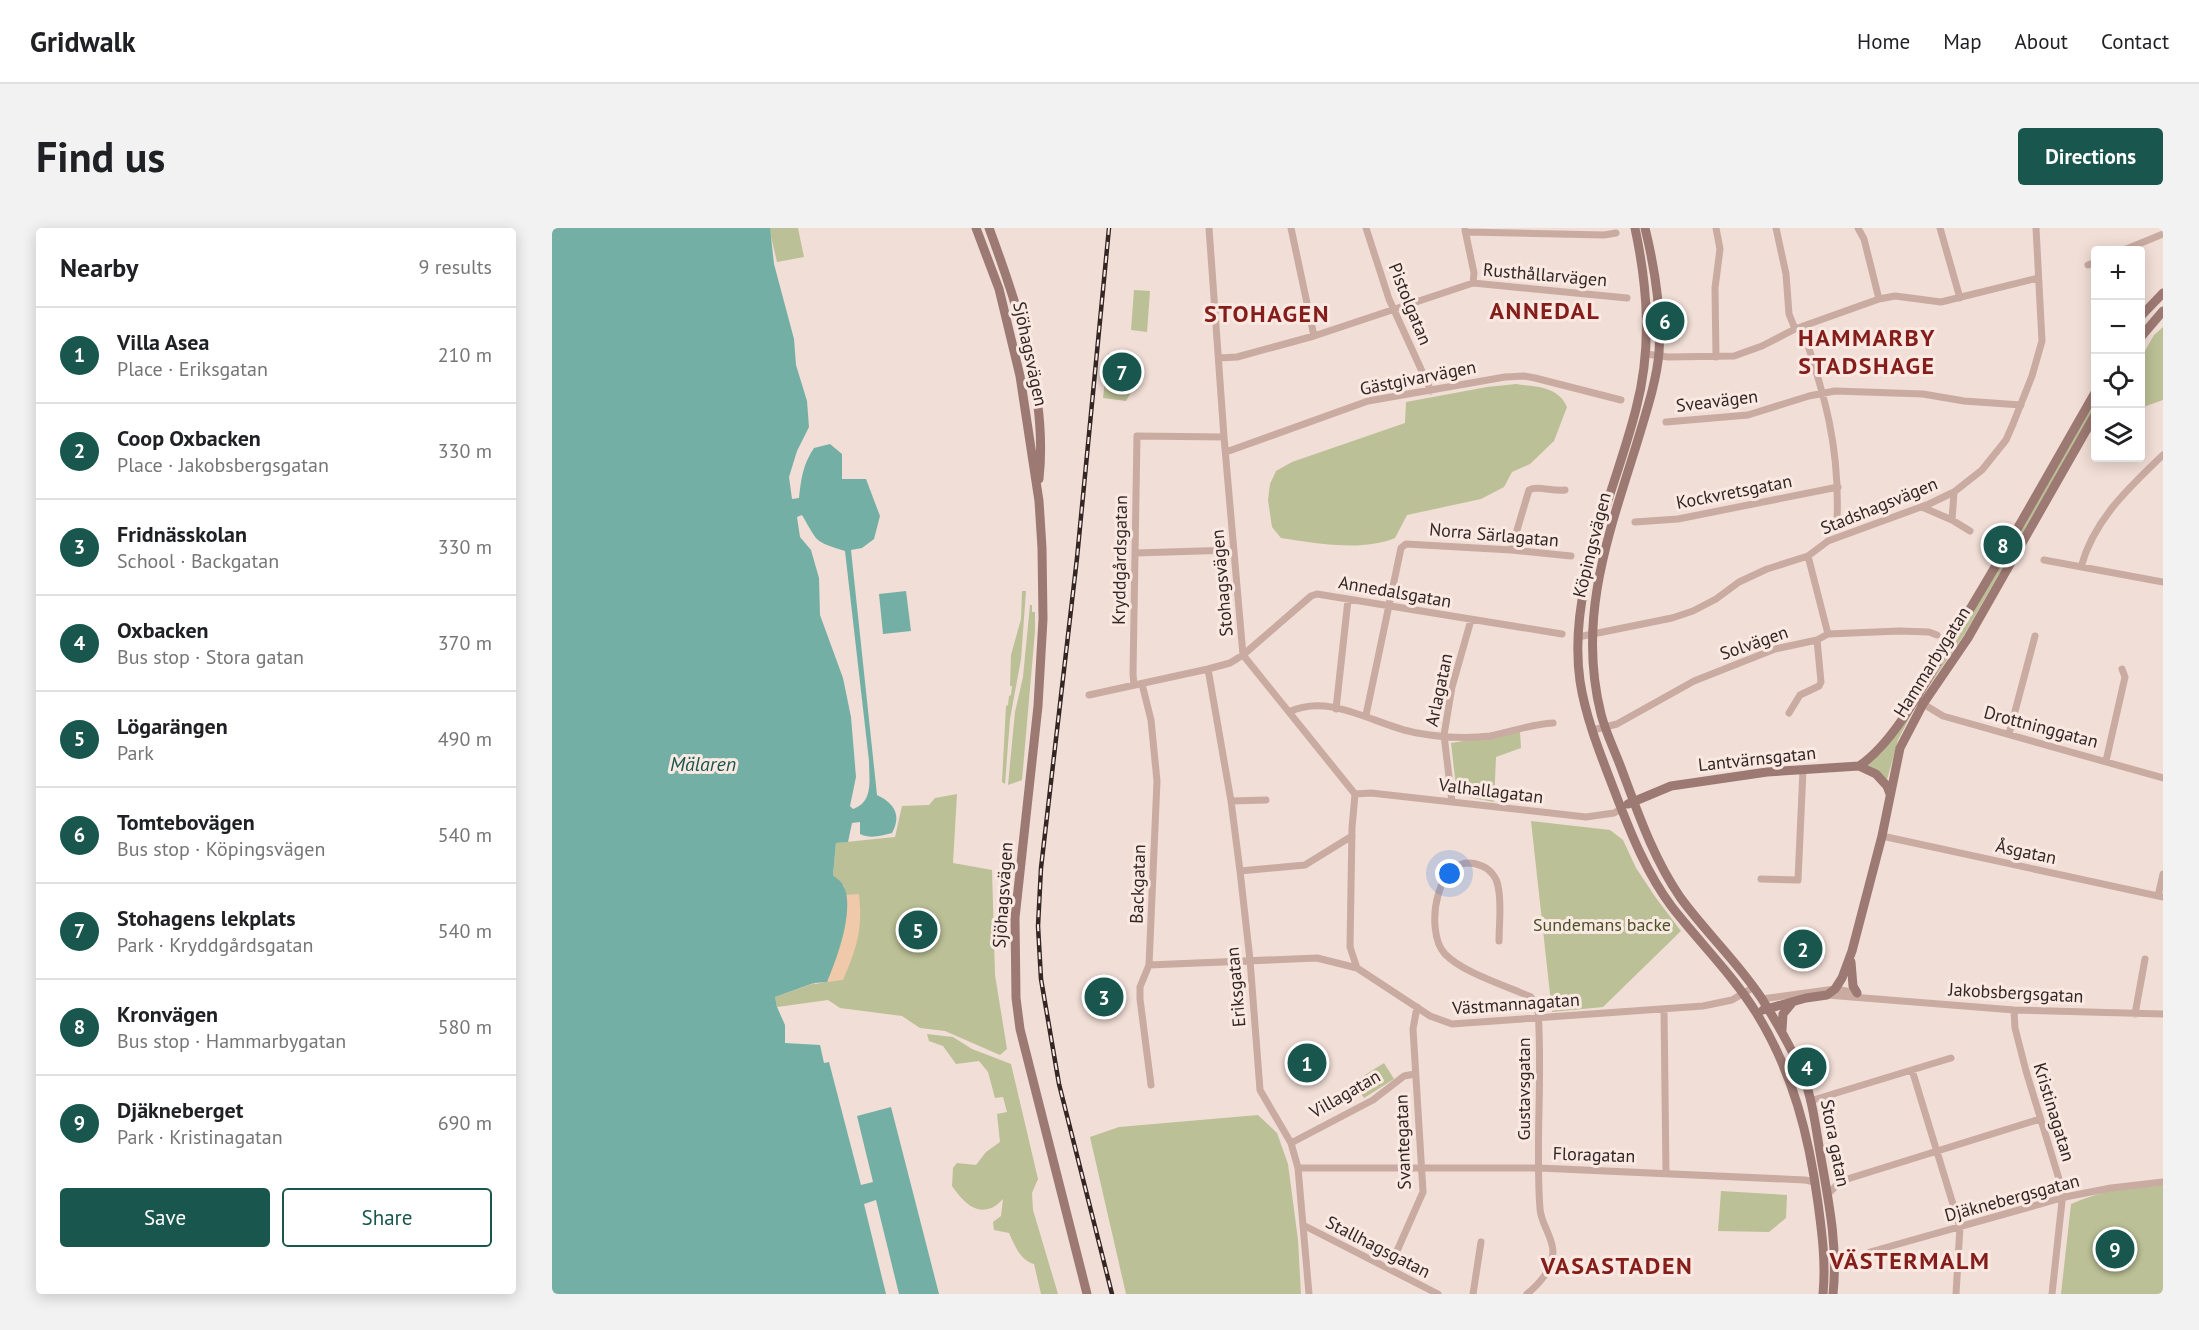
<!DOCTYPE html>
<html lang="en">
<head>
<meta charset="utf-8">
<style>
	body { margin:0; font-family:"PT Sans",sans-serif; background:#f2f2f2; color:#202124 }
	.controls { position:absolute; right:18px; top:18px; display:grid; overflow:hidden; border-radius:6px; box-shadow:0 3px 15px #0003 }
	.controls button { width:54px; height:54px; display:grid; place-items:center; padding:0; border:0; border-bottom:2px solid #e0e0e0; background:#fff; color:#202124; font:30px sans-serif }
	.you { position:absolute; left:898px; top:646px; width:21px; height:21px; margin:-15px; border:4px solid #fff; border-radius:50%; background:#1a73e8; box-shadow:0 0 0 9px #1a73e833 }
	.badge { display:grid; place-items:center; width:39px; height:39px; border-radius:50%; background:#19564d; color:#fff; font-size:20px; font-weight:700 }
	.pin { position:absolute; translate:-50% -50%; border:3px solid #fff; box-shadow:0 2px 6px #0006 }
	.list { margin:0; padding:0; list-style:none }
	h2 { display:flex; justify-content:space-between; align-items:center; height:78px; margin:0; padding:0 24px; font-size:26px }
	h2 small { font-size:20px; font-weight:400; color:#757577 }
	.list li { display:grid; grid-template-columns:39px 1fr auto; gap:18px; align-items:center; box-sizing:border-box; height:96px; padding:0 24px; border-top:2px solid #e0e0e0 }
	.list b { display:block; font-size:22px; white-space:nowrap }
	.list p { margin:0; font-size:20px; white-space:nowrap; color:#757577 }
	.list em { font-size:20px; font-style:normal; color:#757577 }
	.actions { display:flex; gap:12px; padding:18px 24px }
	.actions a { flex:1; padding:14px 0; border:2px solid #19564d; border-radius:6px; text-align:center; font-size:21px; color:#19564d }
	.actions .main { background:#19564d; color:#fff }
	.icon { flex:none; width:33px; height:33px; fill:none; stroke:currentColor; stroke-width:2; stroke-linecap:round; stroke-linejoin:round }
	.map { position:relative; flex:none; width:1611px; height:1066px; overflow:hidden; border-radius:6px }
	header { display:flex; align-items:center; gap:36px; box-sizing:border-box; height:84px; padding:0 30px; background:#fff; border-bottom:2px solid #e0e0e0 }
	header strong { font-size:28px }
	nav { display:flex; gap:33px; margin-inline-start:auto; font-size:21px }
	.intro { display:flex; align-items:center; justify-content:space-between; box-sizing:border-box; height:144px; padding:0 36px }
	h1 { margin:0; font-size:42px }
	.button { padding:15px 27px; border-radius:6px; background:#19564d; color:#fff; font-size:21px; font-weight:700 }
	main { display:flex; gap:36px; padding:0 36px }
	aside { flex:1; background:#fff; border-radius:6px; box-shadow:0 3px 15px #0003 }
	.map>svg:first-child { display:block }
	.green { fill:#bbc096 }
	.sand { fill:#efc9aa }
	.water { fill:#74afa5; fill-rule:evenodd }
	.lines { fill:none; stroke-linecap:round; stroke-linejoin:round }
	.minor { stroke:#c9aba2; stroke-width:7 }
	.secondary { stroke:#9d7973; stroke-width:9 }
	.rail-casing { stroke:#332624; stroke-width:4.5 }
	.rail { stroke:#f9e9e2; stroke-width:2; stroke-dasharray:7; stroke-linecap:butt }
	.labels { text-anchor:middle; stroke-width:6; stroke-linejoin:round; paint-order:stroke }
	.street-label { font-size:18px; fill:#332624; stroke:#f9e9e2 }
	.park-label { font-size:18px; fill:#4c5227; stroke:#f9e9e2 }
	.water-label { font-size:20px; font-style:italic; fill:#19564d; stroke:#f9e9e2 }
	.district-label { font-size:24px; font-weight:bold; letter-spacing:1.5px; fill:#851e1b; stroke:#f9e9e2 }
</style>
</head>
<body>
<header>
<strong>Gridwalk</strong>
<nav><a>Home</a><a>Map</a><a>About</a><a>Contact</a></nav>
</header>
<div class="intro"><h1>Find us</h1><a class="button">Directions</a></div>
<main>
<aside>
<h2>Nearby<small>9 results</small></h2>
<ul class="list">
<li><span class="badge">1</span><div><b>Villa Asea</b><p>Place · Eriksgatan</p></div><em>210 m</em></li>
<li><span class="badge">2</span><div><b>Coop Oxbacken</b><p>Place · Jakobsbergsgatan</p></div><em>330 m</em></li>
<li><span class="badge">3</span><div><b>Fridnässkolan</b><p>School · Backgatan</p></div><em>330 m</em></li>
<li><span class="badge">4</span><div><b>Oxbacken</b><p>Bus stop · Stora gatan</p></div><em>370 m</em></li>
<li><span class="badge">5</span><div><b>Lögarängen</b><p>Park</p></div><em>490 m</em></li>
<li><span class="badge">6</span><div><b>Tomtebovägen</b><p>Bus stop · Köpingsvägen</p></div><em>540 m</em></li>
<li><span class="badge">7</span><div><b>Stohagens lekplats</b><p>Park · Kryddgårdsgatan</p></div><em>540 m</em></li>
<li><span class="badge">8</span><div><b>Kronvägen</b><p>Bus stop · Hammarbygatan</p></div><em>580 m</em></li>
<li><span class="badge">9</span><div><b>Djäkneberget</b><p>Park · Kristinagatan</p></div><em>690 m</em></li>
</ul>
<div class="actions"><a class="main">Save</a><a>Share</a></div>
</aside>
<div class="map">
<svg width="1611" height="1066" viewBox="0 0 1611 1066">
	<rect width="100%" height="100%" fill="#f1ded6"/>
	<path class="green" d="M217,0H246L252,29L225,34Z
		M582,62L598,63L595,104L579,102Z
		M1611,99V172L1594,178L1589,182V130L1602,107Z
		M556,125L582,129L588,149L574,173L551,170Z
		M964,156C984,159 1006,158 1015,179L1002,213L978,236L960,244L952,259L929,271L855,287L843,310C809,324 764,315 729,310L720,299L716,272L718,256L724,243L740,234L853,195L854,174L935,159Z
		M1543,171V179L1412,407L1373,464L1409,405Z
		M470,363H474L469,431L458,491L453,556L450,554L454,478L456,477L457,468L459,467L460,458H458L459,427L469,391Z
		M478,377H480V384H483V403L470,552L456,557L463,484L471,449Z
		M1362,481L1346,512L1335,552L1325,542L1314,536C1338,525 1343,498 1362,481Z
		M968,504L969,520L944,529L942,574L905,567L899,515Z
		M405,566L401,635L440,642L443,747L455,821L448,827L393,803L368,800L350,788L288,780L276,772L225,779L223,769L263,755V756L274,754L295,678L292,658L281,647L284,615L343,609L350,578L377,577L383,570Z
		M979,593L1058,602L1071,612L1084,640L1104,670L1129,703L1051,779L1000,784Z
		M375,806L401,809L420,821L459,836L486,951L480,965L481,982L506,1066H489L482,1036C468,1032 463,1018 457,1005L442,1002L441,994L449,988L451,971C448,974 443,979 439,980C421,987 409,970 400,958L401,940L405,935L424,937L434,924L448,914L445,886L455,884L451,869L443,870L436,844L427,833L404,836L391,818L377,813Z
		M832,835L842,851L812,870L802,854Z
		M706,887L725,905L736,936L746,1012L749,1066H574L538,909L567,899Z
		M1611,956V1066H1509L1519,976C1548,963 1579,958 1611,956Z
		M1169,963L1235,967L1234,990L1217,1004L1166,1003Z"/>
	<path class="sand" d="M307,666C311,701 305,720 291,752L275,754C286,727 299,696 293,667Z"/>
	<path class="water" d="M0,0H218L222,36L242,111L244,137L255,173L257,199L245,223L237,249L240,271L247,270C249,251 251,236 262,220L278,216L290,226V251H314L328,288L322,311L310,320L299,322L325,567C342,575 350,587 340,605C329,608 318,611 308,606V594L300,595L296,614L284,615L281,647C284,650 289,653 291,657C304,679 284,732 275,754L262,755L223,769L225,779L233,797V815L268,817L272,835L277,834L309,957L321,954L305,888L339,879L387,1066H347L324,972L312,976L334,1066H0ZM250,287C266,314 261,313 293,323L317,533C317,551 322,574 301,581L298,578L304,549L299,489L291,450L268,387L267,350L259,322L248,309L245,289Z
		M354,363L359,403L331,406L327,366Z"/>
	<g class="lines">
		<path class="minor" d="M657,0L672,209L691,427L803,566L800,600L798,719L805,740
			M739,0L762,108
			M814,0L837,71L879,163
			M1224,0L1234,46L1237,86L1243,101
			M1306,0L1312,11L1327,71
			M1388,0L1408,70
			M913,2L922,45L921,55
			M914,4L1052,7L1064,5
			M1572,22L1611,6
			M1536,37L1544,34
			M1250,99C1273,168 1288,219 1285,293
			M1094,126L1116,129L1182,128L1210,118L1243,101L1327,71L1343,68L1389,74L1486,50
			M1164,129L1163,60L1168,21L1164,0
			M667,130L685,129L762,108L921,55L1075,70
			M1114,194L1196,187L1257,168L1283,163L1371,166L1412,173L1469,177
			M674,224L816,173L953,149L972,148L983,150L1069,172
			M1370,279L1400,292L1418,303
			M1400,292L1402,264
			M1083,294L1126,291L1286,259
			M959,322L977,262C986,257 1001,264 1013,262
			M583,325L682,322
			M1256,328L1276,406
			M1492,332L1611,354
			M1529,339C1542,291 1577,260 1611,227
			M1026,409L1120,390L1141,383L1164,371L1187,354L1215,341L1256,328L1276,313L1377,276L1402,264L1430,242L1454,212L1461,196L1480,148L1490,113L1484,0
			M656,441L679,573L688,643L698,732L708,862L739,915L746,940L757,1066
			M590,456L599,492L605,553L597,737L588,759V771L599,857
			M582,457L581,446L585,208L672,209
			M537,467L656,441L678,435L691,427L759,368L765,366L1010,406
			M1368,474L1391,488L1611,550
			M784,481L796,372
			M737,484C779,464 824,498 865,505C888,509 915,511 938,508C959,504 979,496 1001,495
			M1237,485L1248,467L1267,458L1269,454L1265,412
			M814,487L849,320L854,316L959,322L1019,328
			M1041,502L1065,496L1142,453L1223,421L1265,412L1276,406L1347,403L1377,404L1385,407
			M1457,506L1483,408
			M1554,533L1573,449L1570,441
			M803,566L819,565L1034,589L1062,585L1069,581
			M679,573L714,572
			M900,574L892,507L900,459L919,392
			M1330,608L1611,669
			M688,643L753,637L800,608
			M1209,651L1246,652L1251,542
			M1606,668L1611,646
			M947,713C947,696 950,676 946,658C945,650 938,641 930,638C885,618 871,703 893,726C911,745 955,758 979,769L986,783C991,848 983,915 988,981C989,996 1001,1009 1001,1024C1000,1042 988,1055 975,1066
			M597,737L765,730L805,740L878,788L900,796L1151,778L1180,772L1202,759
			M1275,767L1462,782L1611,786
			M1210,771L1283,761L1305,765
			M1112,781L1114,945
			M1462,782L1463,800L1474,843L1511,964L1500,1066
			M1583,786L1593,731
			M1360,842L1408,999L1404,1066
			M1258,873L1399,830
			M739,915L821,872L852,848L863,846
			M746,940H987L1253,952L1263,954
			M1276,966L1289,953L1488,891
			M753,998L886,1066
			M1318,1024L1513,969L1559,960L1611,954
			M837,1041L871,964L861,801L865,779
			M921,1066L929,1014"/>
		<path class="secondary" d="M424,0L447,61L468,148L487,273L490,320L491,391L486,478L463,690L464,770L468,801L535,1066
			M437,0C466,78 496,168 487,251
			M1083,0C1096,61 1100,120 1084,181C1062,268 1015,361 1028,453C1034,492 1050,530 1064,567C1079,606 1095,646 1120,679C1148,715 1181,747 1205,786C1241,845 1257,908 1266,975C1270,1005 1274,1035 1271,1066
			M1093,0C1103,41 1110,82 1107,124C1105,153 1092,191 1084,218C1056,308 1025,391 1049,486C1054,506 1064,525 1071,545C1087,588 1102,631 1128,669C1154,705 1186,734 1210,771C1225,795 1240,820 1251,847C1261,873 1264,902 1269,930C1277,975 1286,1020 1281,1066
			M1588,89L1611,65
			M1588,110L1611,83
			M1307,538C1343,514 1373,454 1396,417C1448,334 1495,248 1544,163
			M1076,576L1119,558L1215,544L1307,538L1324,546L1335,558L1338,566
			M1299,734L1301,758L1305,765
			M1211,782L1254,770L1275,767L1283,761L1290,750L1300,723L1330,608L1348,520L1371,476L1416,410L1544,185
			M1230,802L1231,786L1240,775"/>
		<g class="rail-casing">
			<path id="rail" d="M557,0L525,330L489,640L486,698L489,751L507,856L560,1066"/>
		</g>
		<use href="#rail" class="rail"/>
	</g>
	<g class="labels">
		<g class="street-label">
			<text transform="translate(993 47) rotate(5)" y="6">Rusthållarvägen</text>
			<text transform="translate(858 76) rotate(68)" y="6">Pistolgatan</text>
			<text transform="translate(478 126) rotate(78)" y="6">Sjöhagsvägen</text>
			<text transform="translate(866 150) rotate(-11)" y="6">Gästgivarvägen</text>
			<text transform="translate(1165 173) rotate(-7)" y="6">Sveavägen</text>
			<text transform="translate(1182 264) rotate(-11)" y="6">Kockvretsgatan</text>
			<text transform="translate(1327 278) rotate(-22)" y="6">Stadshagsvägen</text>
			<text transform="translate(942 307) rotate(5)" y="6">Norra Särlagatan</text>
			<text transform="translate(1040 317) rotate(-76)" y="6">Köpingsvägen</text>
			<text transform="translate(568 332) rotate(-89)" y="6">Kryddgårdsgatan</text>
			<text transform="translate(670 355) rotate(-95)" y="6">Stohagsvägen</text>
			<text transform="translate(843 364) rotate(10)" y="6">Annedalsgatan</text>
			<text transform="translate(1202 415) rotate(-19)" y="6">Solvägen</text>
			<text transform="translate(1380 434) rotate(-58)" y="6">Hammarbygatan</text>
			<text transform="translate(887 462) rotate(-78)" y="6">Arlagatan</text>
			<text transform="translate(1489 499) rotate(15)" y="6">Drottninggatan</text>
			<text transform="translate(1205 531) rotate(-6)" y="6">Lantvärnsgatan</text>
			<text transform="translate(939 563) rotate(7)" y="6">Valhallagatan</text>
			<text transform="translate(1474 624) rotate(12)" y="6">Åsgatan</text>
			<text transform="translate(586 656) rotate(-88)" y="6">Backgatan</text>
			<text transform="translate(451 667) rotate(-86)" y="6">Sjöhagsvägen</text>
			<text transform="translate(684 759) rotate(-95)" y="6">Eriksgatan</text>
			<text transform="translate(1464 765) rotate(3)" y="6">Jakobsbergsgatan</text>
			<text transform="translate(964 776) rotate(-4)" y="6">Västmannagatan</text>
			<text transform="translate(972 861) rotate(-90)" y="6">Gustavsgatan</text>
			<text transform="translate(793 866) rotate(-30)" y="6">Villagatan</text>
			<text transform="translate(1502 884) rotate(73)" y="6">Kristinagatan</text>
			<text transform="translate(851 914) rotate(-92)" y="6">Svantegatan</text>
			<text transform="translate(1283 915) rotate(79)" y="6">Stora gatan</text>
			<text transform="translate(1042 927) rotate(2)" y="6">Floragatan</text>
			<text transform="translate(1460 970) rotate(-15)" y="6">Djäknebergsgatan</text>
			<text transform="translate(826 1019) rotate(27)" y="6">Stallhagsgatan</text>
		</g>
		<g class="park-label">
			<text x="1050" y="703">Sundemans backe</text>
		</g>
		<g class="water-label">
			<text x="151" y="543">Mälaren</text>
		</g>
		<g class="district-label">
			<text x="993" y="91">ANNEDAL</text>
			<text x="715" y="94">STOHAGEN</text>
			<text x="1315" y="118">HAMMARBY<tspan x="1315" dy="28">STADSHAGE</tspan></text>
			<text x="1358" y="1041">VÄSTERMALM</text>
			<text x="1065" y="1046">VASASTADEN</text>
		</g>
	</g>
</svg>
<div class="controls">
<button>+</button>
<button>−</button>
<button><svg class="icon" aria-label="locate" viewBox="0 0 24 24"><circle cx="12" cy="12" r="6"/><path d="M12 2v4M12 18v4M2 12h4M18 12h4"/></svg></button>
<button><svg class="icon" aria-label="layers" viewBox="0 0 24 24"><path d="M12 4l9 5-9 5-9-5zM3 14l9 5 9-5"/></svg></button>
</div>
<div class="you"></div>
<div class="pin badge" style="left:755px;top:835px">1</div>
<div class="pin badge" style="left:1251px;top:721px">2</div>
<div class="pin badge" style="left:552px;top:769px">3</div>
<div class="pin badge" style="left:1255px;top:839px">4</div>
<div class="pin badge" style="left:366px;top:702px">5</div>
<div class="pin badge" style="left:1113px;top:93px">6</div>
<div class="pin badge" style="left:570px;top:144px">7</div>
<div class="pin badge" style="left:1451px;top:317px">8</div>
<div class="pin badge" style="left:1563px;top:1021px">9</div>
</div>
</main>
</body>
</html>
